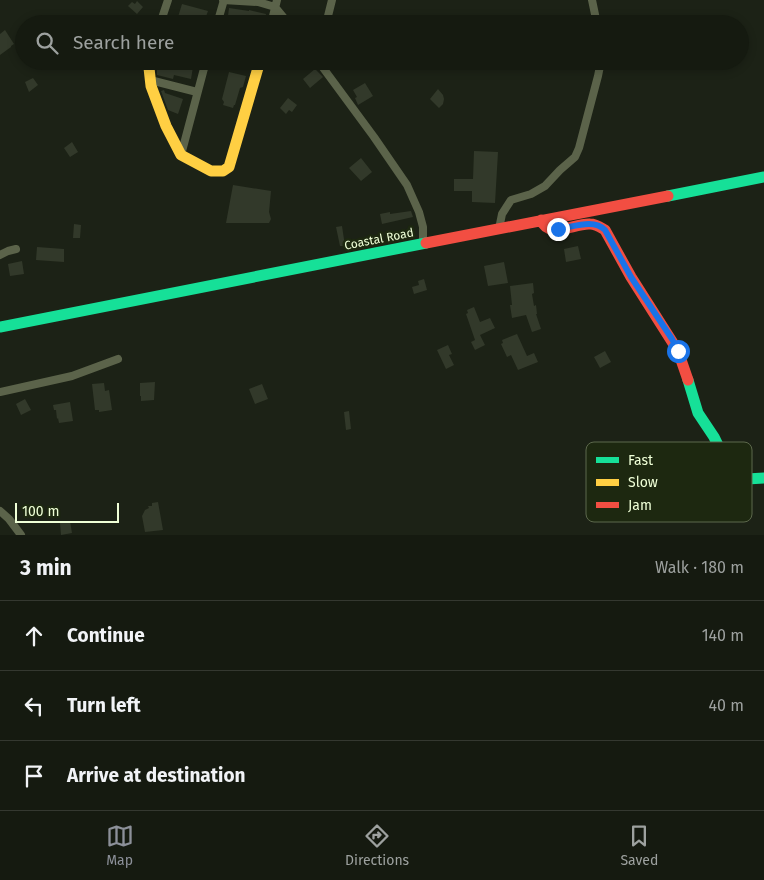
<!DOCTYPE html>
<html lang="en">
<head>
<meta charset="utf-8">
<style>
	body { margin:0; font-family:"Fira Sans",sans-serif; background:#22271e; color:#f1f3f6 }
	.scale { position:absolute; left:15px; bottom:12px; width:104px; box-sizing:border-box; padding-left:5px; border:2px solid #efffd7; border-top:0; font-size:14px; line-height:18px; white-space:nowrap; color:#efffd7; -webkit-text-stroke:4px #1d2810; paint-order:stroke }
	.stop { position:absolute; width:15px; height:15px; margin:-11px; border:4px solid #1a73e8; border-radius:50%; background:#fff }
	.stop.end { background:#1a73e8; border-color:#fff; box-shadow:0 1px 5px #0008 }
	.list { margin:0; padding:0; list-style:none }
	h2 { display:flex; justify-content:space-between; align-items:center; height:65px; margin:0; padding:0 20px; font-size:21px }
	h2 small { font-size:16px; font-weight:400; color:#9da19f }
	.list li { display:grid; grid-template-columns:32px 1fr auto; gap:15px; align-items:center; box-sizing:border-box; height:70px; padding:0 20px; border-top:1px solid #343830 }
	.list b { display:block; font-size:19px; white-space:nowrap }
	.list em { font-size:16px; font-style:normal; color:#9da19f }
	.icon { flex:none; width:28px; height:28px; fill:none; stroke:currentColor; stroke-width:2; stroke-linecap:round; stroke-linejoin:round }
	.map { position:relative; flex:none; width:764px; height:535px; overflow:hidden }
	.search { position:absolute; background:#151a10; box-shadow:0 2px 8px #0003; left:15px; right:15px; top:15px; height:55px; display:flex; align-items:center; gap:12px; box-sizing:border-box; padding:0 18px; border-radius:28px; color:#9da19f; font-size:19px }
	.sheet { height:275px; background:#151a10 }
	nav { display:flex; justify-content:space-around; align-items:center; box-sizing:border-box; height:70px; border-top:1px solid #343830; background:#151a10; font-size:14px; color:#9da19f }
	nav a { display:grid; justify-items:center; gap:2px }
	nav .on { color:#8c9099 }
	.map>svg:first-child { display:block }
	.building { fill:#32392a }
	.lines { fill:none; stroke-linecap:round; stroke-linejoin:round }
	.street { stroke:#5b634a; stroke-width:8 }
	.fast { stroke:#16e098; stroke-width:11 }
	.slow { stroke:#ffcf43; stroke-width:11 }
	.jam { stroke:#f24e42; stroke-width:11 }
	.route { stroke:#1a73e8; stroke-width:6 }
	.labels { text-anchor:middle; stroke-width:5; stroke-linejoin:round; paint-order:stroke }
	.street-label { font-size:12px; fill:#efffd7; stroke:#1d2810 }
	.key { fill:#1d2810; stroke:#5c684c; stroke-width:1 }
	.key-label { font-size:14px; fill:#efffd7 }
</style>
</head>
<body>
<div class="map">
<svg width="764" height="535" viewBox="0 0 764 535">
	<rect width="100%" height="100%" fill="#1c2216"/>
	<path class="building" d="M137,1L143,7L137,14L128,6L132,2L135,4Z
		M182,4L208,11L204,22L178,17Z
		M229,8L249,11V10L266,14L264,24H252L232,20V18L228,16Z
		M5,30L14,44L11,46V47L0,55V34Z
		M157,61H194L191,79L174,75L173,79L157,75Z
		M315,69L323,77L310,88L303,79Z
		M229,72L246,76L243,87L240,88L235,105H234L233,108L223,105L224,102L222,99Z
		M33,78L38,85L29,92L25,82Z
		M365,83L373,96L358,105L355,98L357,97L353,90Z
		M438,89L443,95L444,99L443,104L439,108L430,99Z
		M164,90L165,93L183,99L178,114L168,110L161,91Z
		M288,98L297,105L292,112L289,110L286,114L280,108Z
		M72,142L78,152L70,157L64,148Z
		M474,151L498,152L495,203L472,202V191H454V179H473Z
		M361,158L372,172L361,181L349,168Z
		M233,185L271,191L269,212L271,219L269,223H226Z
		M411,211L413,217L382,224L380,214L390,212V214Z
		M74,224L81,225L80,238H73Z
		M342,226L345,246H340L336,227Z
		M578,246L581,259L566,262L564,249Z
		M37,247L64,249V262L36,260Z
		M22,261L24,274L10,276L8,264Z
		M504,262L508,283L488,286L484,266Z
		M424,279L427,290L414,294L412,287L419,285L418,281Z
		M533,283L534,293L532,294L534,306L536,305L537,314H536L541,329L532,332L526,315L512,318L510,305H512L510,286Z
		M474,307L480,322L490,318L495,328L480,335L485,345L475,350L471,342L475,340L466,314L468,313L467,310Z
		M517,334L527,356L534,353L538,362L518,370L511,355L507,357L501,344L503,343L502,340Z
		M448,345L452,354L449,355L454,365L446,369L437,350Z
		M605,351L611,362L600,368L594,357Z
		M155,382L154,400L141,401V396H140V383Z
		M104,383L105,391L109,390L112,410L99,412V410H95L92,384Z
		M262,384L268,399L255,404L249,389Z
		M25,399L31,410L21,415L16,404Z
		M70,402L73,421L59,423L58,418L57,419L56,410H54L53,405Z
		M349,411L351,429L346,430L344,412Z
		M158,502L163,530L145,532L142,516L145,510L149,508L148,506H152V503Z
		M70,521L72,533L61,535L60,523Z"/>
	<g class="lines">
		<path class="street" d="M223,0L258,2L275,7L289,24
			M592,0L597,24
			M160,24L168,0
			M217,24L224,0
			M271,24L277,0
			M326,24L332,0
			M318,61L374,137L407,185L419,212L423,227V244
			M150,80L197,92
			M181,155L206,61
			M499,229L502,214L511,200L531,194L545,186L560,170L575,157L579,148L598,76L601,61
			M0,255L8,251L16,249
			M0,392L72,376L118,359
			M0,511L9,519L21,535"/>
		<path class="fast" d="M668,196L764,177
			M0,327L426,243
			M688,380L698,413L714,437L730,470L740,478L747,479L764,478"/>
		<path class="slow" d="M150,61L149,68L151,86L166,126L181,155L211,171H223L229,167L260,61"/>
		<path class="jam" d="M541,220C549,240 574,223 590,224C596,224 600,227 605,230L631,277L678,351L688,380
			M426,243L668,196"/>
	</g>
	<g class="lines">
		<path class="route" d="M558,229C573,227 594,218 605,230L631,277L672,339L678,351"/>
	</g>
	<g class="labels">
		<g class="street-label">
			<text transform="translate(379 239) rotate(-11)" y="4">Coastal Road</text>
		</g>
	</g>
	<rect x="586" y="442" width="166" height="80" rx="8" class="key"/>
	<rect x="596" y="457" width="23" height="6" fill="#16e098"/>
	<rect x="596" y="479" width="23" height="7" fill="#ffcf43"/>
	<rect x="596" y="502" width="23" height="6" fill="#f24e42"/>
	<g class="key-label">
		<text x="628" y="465">Fast</text>
		<text x="628" y="487">Slow</text>
		<text x="628" y="510">Jam</text>
	</g>
</svg>
<div class="scale">100 m</div>
<div class="stop" style="left:678px;top:351px"></div>
<div class="stop end" style="left:558px;top:229px"></div>
<div class="search"><svg class="icon" aria-label="search" viewBox="0 0 24 24"><circle cx="10" cy="10" r="6"/><path d="M15 15l6 6"/></svg>Search here</div>
</div>
<section class="sheet">
<h2>3 min<small>Walk · 180 m</small></h2>
<ul class="list">
<li><svg class="icon" aria-label="ahead" viewBox="0 0 24 24"><path d="M12 20V5M6 11l6-6 6 6"/></svg><div><b>Continue</b></div><em>140 m</em></li>
<li><svg class="icon" aria-label="left" viewBox="0 0 24 24"><path d="M17 20v-9H6M10 6l-5 5 5 5"/></svg><div><b>Turn left</b></div><em>40 m</em></li>
<li><svg class="icon" aria-label="arrive" viewBox="0 0 24 24"><path d="M6 21V4h12l-3 4 3 4H6"/></svg><div><b>Arrive at destination</b></div></li>
</ul>
</section>
<nav>
<a class="on"><svg class="icon" aria-label="map" viewBox="0 0 24 24"><path d="M3 6l6-2 6 2 6-2v14l-6 2-6-2-6 2zM9 4v14M15 6v14"/></svg>Map</a>
<a><svg class="icon" aria-label="directions" viewBox="0 0 24 24"><path d="M12 3l9 9-9 9-9-9zM9 14v-3h6M13 9l2 2-2 2"/></svg>Directions</a>
<a><svg class="icon" aria-label="saved" viewBox="0 0 24 24"><path d="M7 4h10v16l-5-4-5 4z"/></svg>Saved</a>
</nav>
</body>
</html>
